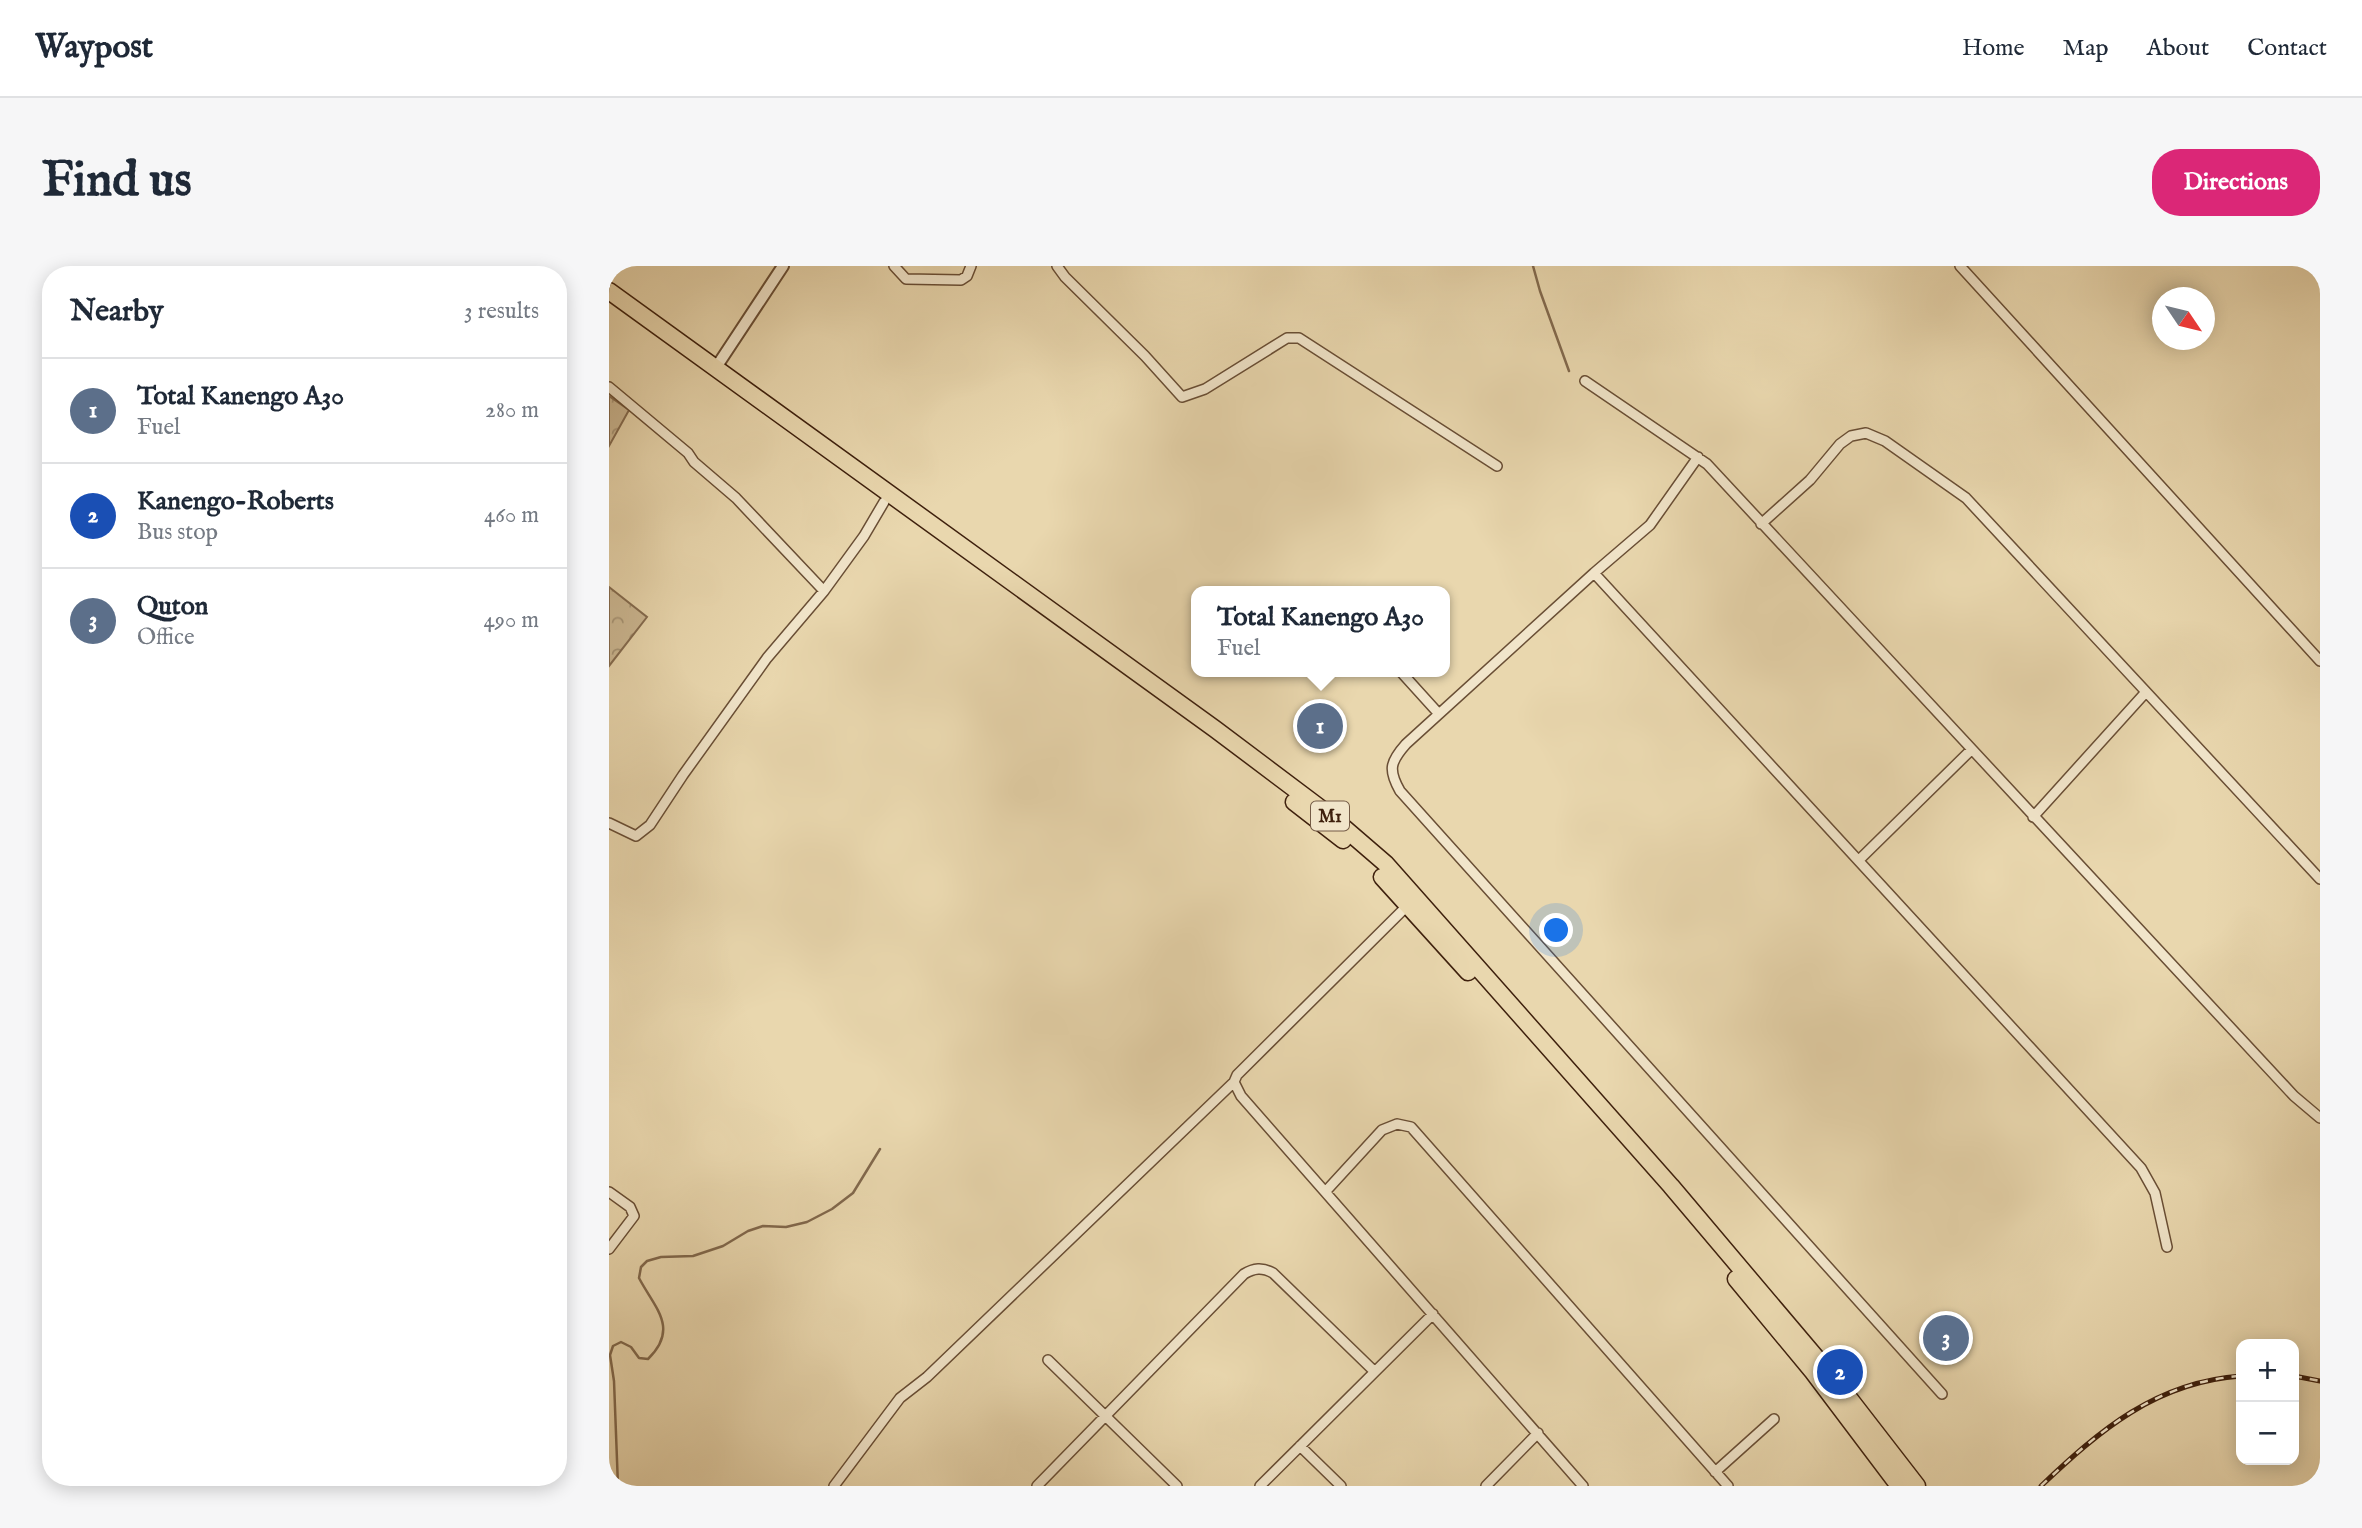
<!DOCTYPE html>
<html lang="en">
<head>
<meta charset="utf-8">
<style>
	body { margin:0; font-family:"IM FELL English",serif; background:#f6f6f7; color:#1f2937 }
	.controls { position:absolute; right:21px; bottom:21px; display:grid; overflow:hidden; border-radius:14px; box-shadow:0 4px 18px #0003 }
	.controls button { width:63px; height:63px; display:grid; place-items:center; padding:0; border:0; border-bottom:2px solid #e0e1e3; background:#fff; color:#1f2937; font:35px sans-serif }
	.compass { position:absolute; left:1543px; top:21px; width:63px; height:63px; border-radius:50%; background:#fff; box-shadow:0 4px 18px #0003; rotate:125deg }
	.you { position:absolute; left:948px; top:665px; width:24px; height:24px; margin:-18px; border:5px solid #fff; border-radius:50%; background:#1a73e8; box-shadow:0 0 0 10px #1a73e833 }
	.badge { display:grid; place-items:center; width:46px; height:46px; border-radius:50%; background:#db2777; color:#fff; font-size:23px; font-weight:700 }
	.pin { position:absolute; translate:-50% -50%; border:4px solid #fff; box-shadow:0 2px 7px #0006 }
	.popup { position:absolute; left:582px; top:320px; width:259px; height:91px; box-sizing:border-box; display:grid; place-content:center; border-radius:14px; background:#fff; filter:drop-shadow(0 2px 5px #0005); font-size:23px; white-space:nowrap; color:#747a83 }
	.popup b { font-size:26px; color:#1f2937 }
	.popup::after { content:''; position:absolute; left:50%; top:100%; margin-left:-14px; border:14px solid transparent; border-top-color:#fff }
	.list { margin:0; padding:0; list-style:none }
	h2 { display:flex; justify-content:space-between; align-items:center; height:91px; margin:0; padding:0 28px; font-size:30px }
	h2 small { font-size:23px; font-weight:400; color:#747a83 }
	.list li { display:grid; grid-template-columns:46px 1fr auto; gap:21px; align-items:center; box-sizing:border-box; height:105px; padding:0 28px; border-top:2px solid #e0e1e3 }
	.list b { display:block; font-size:26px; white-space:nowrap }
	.list p { margin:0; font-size:23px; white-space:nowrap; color:#747a83 }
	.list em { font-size:23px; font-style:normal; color:#747a83 }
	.map { position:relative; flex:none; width:1711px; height:1220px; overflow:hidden; border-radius:28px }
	header { display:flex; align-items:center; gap:42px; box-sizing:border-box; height:98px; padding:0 35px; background:#fff; border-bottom:2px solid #e0e1e3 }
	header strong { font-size:33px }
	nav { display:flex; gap:38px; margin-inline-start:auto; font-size:24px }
	.intro { display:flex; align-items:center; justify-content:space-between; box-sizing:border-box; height:168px; padding:0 42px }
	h1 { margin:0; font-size:49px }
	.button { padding:18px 32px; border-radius:28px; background:#db2777; color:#fff; font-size:24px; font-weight:700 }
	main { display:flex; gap:42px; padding:0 42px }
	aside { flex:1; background:#fff; border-radius:28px; box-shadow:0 4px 18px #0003 }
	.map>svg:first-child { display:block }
	.forest { fill:url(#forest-crowns); stroke:#856c50; stroke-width:2 }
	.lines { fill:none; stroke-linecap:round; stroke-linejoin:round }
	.stream { stroke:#82694d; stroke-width:2.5 }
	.minor-casing { stroke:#694e35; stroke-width:12 }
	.tertiary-casing { stroke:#694e35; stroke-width:14 }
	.trunk-casing { stroke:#3e200d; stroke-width:19 }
	.minor { stroke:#f1e5ca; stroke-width:9 }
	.tertiary { stroke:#f1e5ca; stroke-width:10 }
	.trunk { stroke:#e9d7ae; stroke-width:16 }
	.rail-casing { stroke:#3e200d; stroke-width:5 }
	.rail { stroke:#f1e5ca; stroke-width:2.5; stroke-dasharray:8; stroke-linecap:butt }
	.labels { text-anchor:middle; stroke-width:6; stroke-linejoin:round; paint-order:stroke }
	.shield { fill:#f1e5ca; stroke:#745b46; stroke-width:2 }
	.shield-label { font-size:18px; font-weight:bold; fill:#3e200d }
</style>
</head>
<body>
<header>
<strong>Waypost</strong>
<nav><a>Home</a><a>Map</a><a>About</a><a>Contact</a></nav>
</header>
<div class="intro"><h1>Find us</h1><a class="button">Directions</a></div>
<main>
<aside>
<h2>Nearby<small>3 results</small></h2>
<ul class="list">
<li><span class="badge" style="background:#5c6f8a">1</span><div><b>Total Kanengo A30</b><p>Fuel</p></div><em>280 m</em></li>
<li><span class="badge" style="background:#1a4fb4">2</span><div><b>Kanengo-Roberts</b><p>Bus stop</p></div><em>460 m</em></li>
<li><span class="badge" style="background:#5c6f8a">3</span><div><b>Quton</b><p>Office</p></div><em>490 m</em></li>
</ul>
</aside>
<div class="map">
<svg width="1711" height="1220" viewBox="0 0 1711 1220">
	<defs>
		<pattern id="forest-crowns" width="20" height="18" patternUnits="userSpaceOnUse" patternTransform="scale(1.75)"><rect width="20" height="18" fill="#ccb893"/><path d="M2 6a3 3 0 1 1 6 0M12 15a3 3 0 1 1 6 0" fill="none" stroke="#a79576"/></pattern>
	</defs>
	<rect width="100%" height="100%" fill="#e9d7ae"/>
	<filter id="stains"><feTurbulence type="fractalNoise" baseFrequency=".00286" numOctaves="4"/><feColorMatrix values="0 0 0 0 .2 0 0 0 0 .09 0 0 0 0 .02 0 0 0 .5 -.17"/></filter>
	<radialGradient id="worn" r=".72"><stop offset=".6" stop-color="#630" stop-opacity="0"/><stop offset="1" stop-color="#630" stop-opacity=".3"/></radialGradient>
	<path class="forest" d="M0,130L20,144L0,180Z
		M0,321L38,351L0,400Z"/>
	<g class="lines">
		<path class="stream" d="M924,0L931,25L960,105
			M9,1220L5,1115L1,1089L4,1080L12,1076L22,1081L30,1092L39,1093C71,1062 45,1041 30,1012L32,1001L38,995L52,991L84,990L114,980L139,965L154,960L177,961L198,956L223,943L244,927L271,883"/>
		<g class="minor-casing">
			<path id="minor" d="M285,0L297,13L352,14L358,10L362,0
				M448,0L456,11L536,90L573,131L596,123L678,72H690L888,200
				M1351,0L1711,395
				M976,115L1098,198L1685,830L1711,852
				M0,121L79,187L85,196L127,232L215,325
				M1089,191L1041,259L985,307L797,478C781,496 779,504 791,525L1333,1128
				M1152,258L1201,214L1231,178L1242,170L1257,167L1276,175L1357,232L1711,613
				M985,307L1532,902L1546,927L1558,981
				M792,406L830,448
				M1424,551L1537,426
				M0,557L27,570L41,559L74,509L158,392L215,325L255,270L275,236
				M1250,594L1362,484
				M801,637L628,809L625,816L632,830L974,1220
				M717,925L773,864L788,858L802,861L1119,1220
				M0,926L21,941L25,950L0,983
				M439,1094L568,1220
				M691,1180L732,1220
				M1106,1206L1165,1153
				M225,1220L291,1132L318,1111L625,816
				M428,1220L635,1008C645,1002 653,1001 664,1007L765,1105
				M651,1220L824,1048
				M877,1220L929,1167"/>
		</g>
		<g class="tertiary-casing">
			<path id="tertiary" d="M106,103L174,0"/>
		</g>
		<g class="trunk-casing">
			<path id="trunk" d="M0,25L606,463L719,548L777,598L1062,920L1226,1114L1308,1220
				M685,536L734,574
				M773,611L859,706
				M1127,1013L1204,1106L1290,1220"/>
		</g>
		<use href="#minor" class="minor"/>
		<use href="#tertiary" class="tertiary"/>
		<use href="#trunk" class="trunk"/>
		<g class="rail-casing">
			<path id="rail" d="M1685,1110L1711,1115
				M1432,1220C1491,1164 1547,1116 1632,1110"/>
		</g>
		<use href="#rail" class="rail"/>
	</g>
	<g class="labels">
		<rect class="shield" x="702" y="535.5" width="38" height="29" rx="5"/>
		<g class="shield-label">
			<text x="721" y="556">M1</text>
		</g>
	</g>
	<rect width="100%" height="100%" filter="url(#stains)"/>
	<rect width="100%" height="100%" fill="url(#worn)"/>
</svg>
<div class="controls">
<button>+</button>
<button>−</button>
</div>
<svg class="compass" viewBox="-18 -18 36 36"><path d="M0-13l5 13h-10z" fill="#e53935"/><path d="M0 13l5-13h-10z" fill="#747a83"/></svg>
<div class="you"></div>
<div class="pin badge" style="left:711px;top:460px;background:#5c6f8a">1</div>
<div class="popup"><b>Total Kanengo A30</b>Fuel</div>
<div class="pin badge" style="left:1231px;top:1106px;background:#1a4fb4">2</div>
<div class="pin badge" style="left:1337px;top:1072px;background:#5c6f8a">3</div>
</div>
</main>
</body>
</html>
